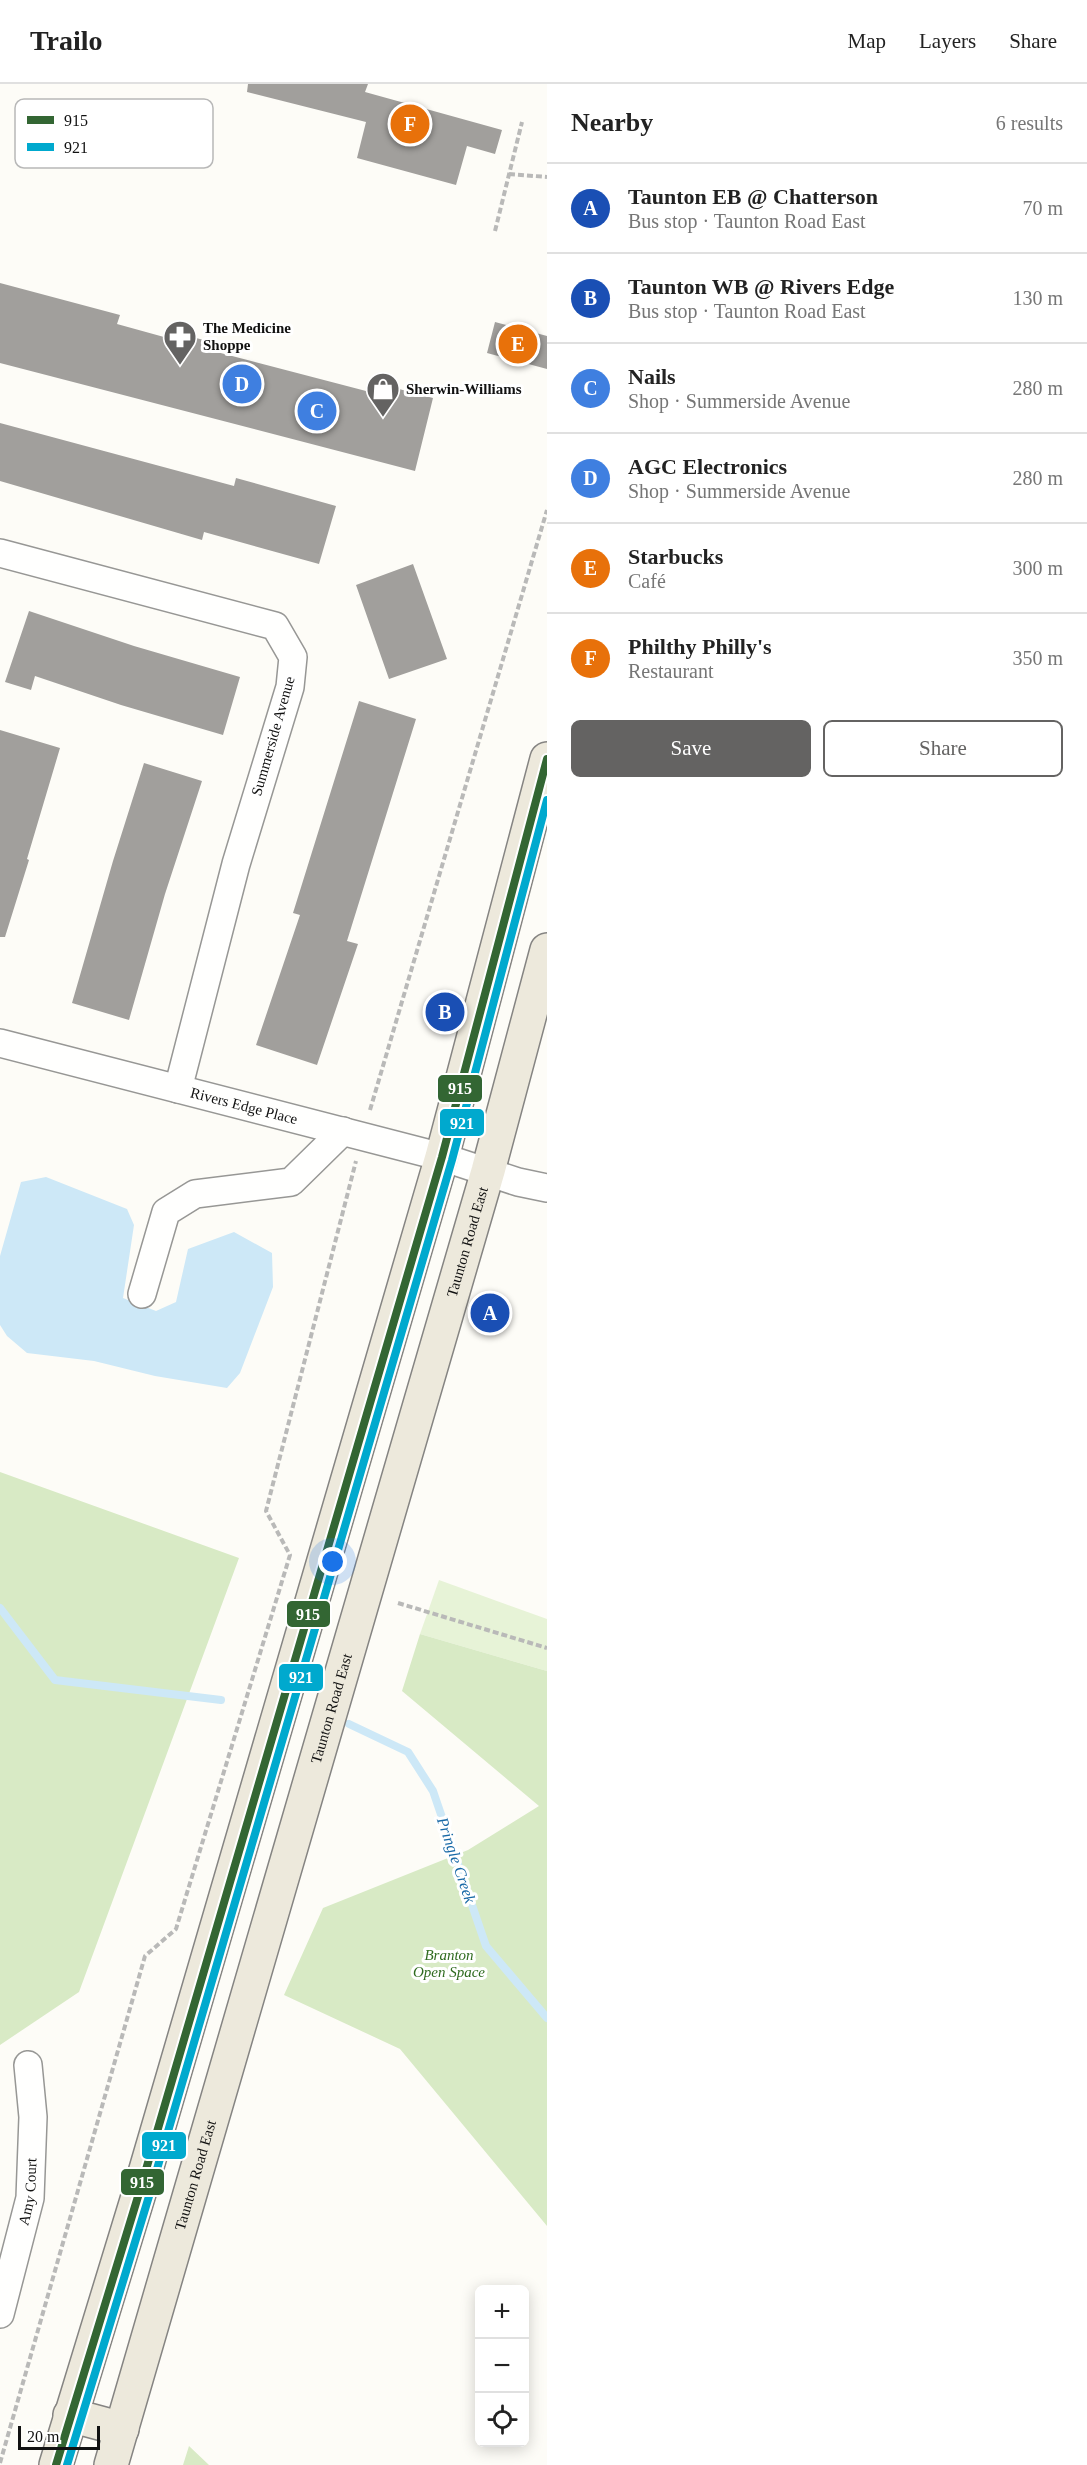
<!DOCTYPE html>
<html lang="en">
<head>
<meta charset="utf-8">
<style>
	body { margin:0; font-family:"Times New Roman",serif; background:#f2f2f2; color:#222 }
	.controls { position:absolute; right:18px; bottom:18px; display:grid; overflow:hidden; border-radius:9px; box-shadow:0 3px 15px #0003 }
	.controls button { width:54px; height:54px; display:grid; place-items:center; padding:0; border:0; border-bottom:2px solid #e0e0e0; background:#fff; color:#222; font:30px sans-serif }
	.scale { position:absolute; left:18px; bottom:15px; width:82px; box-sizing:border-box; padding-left:6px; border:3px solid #111; border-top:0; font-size:16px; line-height:21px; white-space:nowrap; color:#111; -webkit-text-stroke:4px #fff; paint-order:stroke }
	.you { position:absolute; left:333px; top:1478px; width:21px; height:21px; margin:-15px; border:4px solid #fff; border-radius:50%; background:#1a73e8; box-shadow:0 0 0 9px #1a73e833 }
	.badge { display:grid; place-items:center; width:39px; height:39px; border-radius:50%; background:#646362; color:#fff; font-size:20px; font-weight:700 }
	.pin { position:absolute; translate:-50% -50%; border:3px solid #fff; box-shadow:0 2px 6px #0006 }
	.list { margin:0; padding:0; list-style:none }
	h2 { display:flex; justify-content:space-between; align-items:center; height:78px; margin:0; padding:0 24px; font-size:26px }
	h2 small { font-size:20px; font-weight:400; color:#767676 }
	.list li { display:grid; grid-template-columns:39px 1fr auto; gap:18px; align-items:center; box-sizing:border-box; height:90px; padding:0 24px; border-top:2px solid #e0e0e0 }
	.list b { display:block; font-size:22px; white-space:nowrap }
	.list p { margin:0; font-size:20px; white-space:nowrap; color:#767676 }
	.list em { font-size:20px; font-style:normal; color:#767676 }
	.actions { display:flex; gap:12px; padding:18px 24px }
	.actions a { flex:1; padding:14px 0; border:2px solid #646362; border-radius:9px; text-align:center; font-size:21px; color:#646362 }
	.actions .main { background:#646362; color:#fff }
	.icon { flex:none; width:33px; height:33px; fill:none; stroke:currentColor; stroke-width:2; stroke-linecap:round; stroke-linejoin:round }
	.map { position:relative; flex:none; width:547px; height:2381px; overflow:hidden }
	header { display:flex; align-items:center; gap:36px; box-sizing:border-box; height:84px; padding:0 30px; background:#fff; border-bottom:2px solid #e0e0e0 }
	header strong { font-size:28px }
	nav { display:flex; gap:33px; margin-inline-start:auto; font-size:21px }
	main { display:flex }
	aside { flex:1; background:#fff }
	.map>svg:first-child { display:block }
	.green { fill:#e7f3d7 }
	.forest { fill:#d8eac5 }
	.water { fill:#cde8f7 }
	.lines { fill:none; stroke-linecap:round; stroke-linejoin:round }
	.stream { stroke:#cde8f7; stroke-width:8 }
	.building { fill:#a19f9c }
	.minor-casing { stroke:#979795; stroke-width:30 }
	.major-casing { stroke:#858482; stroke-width:36 }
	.path { stroke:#b9b9b8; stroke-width:4; stroke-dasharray:6 3; stroke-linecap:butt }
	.minor { stroke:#fffffe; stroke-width:27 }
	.major { stroke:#ede9dc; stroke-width:33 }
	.bus-1-casing { stroke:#fff; stroke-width:12 }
	.bus-2-casing { stroke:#fff; stroke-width:12 }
	.bus-1 { stroke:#363; stroke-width:8 }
	.bus-2 { stroke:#00a9ce; stroke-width:8 }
	.labels { text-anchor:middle; stroke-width:6; stroke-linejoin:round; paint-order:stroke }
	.poi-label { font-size:15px; font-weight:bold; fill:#111; stroke:#fff; text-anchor:start }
	.street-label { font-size:15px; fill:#111; stroke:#fff }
	.park-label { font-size:15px; font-style:italic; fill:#2f6b1f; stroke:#fff }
	.water-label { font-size:16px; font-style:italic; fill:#1768a6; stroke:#fff }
	.key { fill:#fff; stroke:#b8b8b8; stroke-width:1.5 }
	.key-label { font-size:16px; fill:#111 }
	.line-badge { stroke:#fff; stroke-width:2 }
	.badge-label { font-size:16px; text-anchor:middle; font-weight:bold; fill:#fff }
</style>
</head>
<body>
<header>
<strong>Trailo</strong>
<nav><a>Map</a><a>Layers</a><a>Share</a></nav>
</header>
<main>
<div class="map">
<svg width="547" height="2381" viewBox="0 0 547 2381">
	<rect width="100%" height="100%" fill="#fdfcf7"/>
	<path class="green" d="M439,1496L547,1535V1587L420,1550Z"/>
	<path class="forest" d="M0,1388L239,1474L79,1908L0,1961Z
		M420,1550L547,1587V2142L400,1965L284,1911L323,1824L468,1766L539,1722L402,1607Z
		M189,2362L209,2381H183Z"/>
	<path class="water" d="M46,1093L127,1125L134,1141L123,1214L156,1227L176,1218L188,1165L234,1148L272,1169L273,1203L240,1289L227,1304L155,1292L94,1277L27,1269L7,1252L0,1241V1172L21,1098Z"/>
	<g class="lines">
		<path class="stream" d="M0,1524L55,1596L221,1616
			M349,1640L408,1668L433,1707L486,1862L547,1934"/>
	</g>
	<path class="building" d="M248,0H368L365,8L502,46L495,70L467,62L456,101L357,74L366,38L247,8Z
		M0,199L120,231L117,240L164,253L166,246L215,259L213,267L366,307L369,297L433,314L415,387L0,279Z
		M495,238L547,252V285L487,269Z
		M0,339L234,402L236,394L336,422L319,480L204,448L202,456L0,397Z
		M413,480L447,575L389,595L356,501Z
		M29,527L134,562L240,593L223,651L121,621L35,592L31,606L5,598Z
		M359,617L416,635L347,857L358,860L317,981L256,961L300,831L293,829Z
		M0,646L60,664L27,775L29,776L5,853H0Z
		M144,679L202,697L165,810L129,936L72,919L113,777Z"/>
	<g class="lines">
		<g class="minor-casing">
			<g id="minor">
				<path d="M0,469L275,542L293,573L290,603L236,780L178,1005"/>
				<path id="s1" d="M0,959L442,1073L518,1098L547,1104"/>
				<path d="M142,1210L166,1128L195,1110L291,1098L343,1047"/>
				<path id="s2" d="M0,2230L30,2114L33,2033L28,1981"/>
			</g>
		</g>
		<g class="major-casing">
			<g id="major">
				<path d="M70,2331L122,2345"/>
				<path d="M56,2381L140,2106L442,1073L547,675"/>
				<path id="s3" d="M111,2381L488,1087L547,866"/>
			</g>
		</g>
		<path class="path" d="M509,90L547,93
			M495,147L522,38
			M370,1026L547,426
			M398,1519L547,1564
			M0,2379L145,1872L176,1845L290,1471L266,1427L356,1077"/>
		<use href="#minor" class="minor"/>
		<use href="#major" class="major"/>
		<g class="bus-1-casing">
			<path id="bus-1" d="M56,2381L140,2106L442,1073L547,675"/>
		</g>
		<g class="bus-2-casing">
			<path id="bus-2" d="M67,2381L150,2109L452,1076L547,716"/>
		</g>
		<use href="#bus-1" class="bus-1"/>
		<use href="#bus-2" class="bus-2"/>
	</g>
	<defs>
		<g id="pharmacy-pin" transform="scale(1.725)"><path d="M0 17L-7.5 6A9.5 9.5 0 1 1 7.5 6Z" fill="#646362" stroke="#fff"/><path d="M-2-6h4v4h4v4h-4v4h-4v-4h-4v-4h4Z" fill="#fff"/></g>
		<g id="shop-pin" transform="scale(1.725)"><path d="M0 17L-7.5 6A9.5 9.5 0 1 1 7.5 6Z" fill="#646362" stroke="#fff"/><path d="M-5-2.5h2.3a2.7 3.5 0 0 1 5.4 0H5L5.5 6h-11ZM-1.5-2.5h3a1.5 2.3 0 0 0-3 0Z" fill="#fff"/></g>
	</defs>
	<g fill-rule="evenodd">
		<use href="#pharmacy-pin" x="180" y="253"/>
		<use href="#shop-pin" x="383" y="305"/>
	</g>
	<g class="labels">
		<g class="poi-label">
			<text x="203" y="249">The Medicine<tspan x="203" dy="17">Shoppe</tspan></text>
			<text x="406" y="310">Sherwin-Williams</text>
		</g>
		<g class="street-label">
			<text transform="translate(273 652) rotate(-74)" y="5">Summerside Avenue</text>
			<text dy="5" stroke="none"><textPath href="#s1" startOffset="252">Rivers Edge Place</textPath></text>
			<text dy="5" stroke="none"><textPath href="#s3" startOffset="1274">Taunton Road East</textPath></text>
			<text dy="5" stroke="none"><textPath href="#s3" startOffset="788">Taunton Road East</textPath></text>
			<text dy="5" stroke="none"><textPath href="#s3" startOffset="302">Taunton Road East</textPath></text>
			<text dy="5" stroke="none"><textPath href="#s2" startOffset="126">Amy Court</textPath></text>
		</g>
		<g class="park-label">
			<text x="449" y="1876">Branton<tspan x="449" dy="17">Open Space</tspan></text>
		</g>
		<g class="water-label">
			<text transform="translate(457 1776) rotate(71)" y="6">Pringle Creek</text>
		</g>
	</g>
	<rect x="15" y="15" width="198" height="69" rx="9" class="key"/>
	<rect x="27" y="32" width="27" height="8" fill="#363"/>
	<rect x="27" y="59" width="27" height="8" fill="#00a9ce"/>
	<g class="key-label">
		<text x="64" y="42">915</text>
		<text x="64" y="69">921</text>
	</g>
	<g class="line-badge">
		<rect x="437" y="990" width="46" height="29" rx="6" fill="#363"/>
		<rect x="439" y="1024" width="46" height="29" rx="6" fill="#00a9ce"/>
		<rect x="286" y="1516" width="45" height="28" rx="6" fill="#363"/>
		<rect x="278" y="1579" width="46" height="29" rx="6" fill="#00a9ce"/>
		<rect x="141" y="2047" width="46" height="29" rx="6" fill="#00a9ce"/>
		<rect x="120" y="2084" width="45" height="28" rx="6" fill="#363"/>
	</g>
	<g class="badge-label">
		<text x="460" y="1010">915</text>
		<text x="462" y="1045">921</text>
		<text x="308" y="1536">915</text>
		<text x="301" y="1599">921</text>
		<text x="164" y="2067">921</text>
		<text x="142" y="2104">915</text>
	</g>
</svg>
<div class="controls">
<button>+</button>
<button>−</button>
<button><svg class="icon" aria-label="locate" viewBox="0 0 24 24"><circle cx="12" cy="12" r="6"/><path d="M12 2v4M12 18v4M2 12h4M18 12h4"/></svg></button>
</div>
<div class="scale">20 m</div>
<div class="you"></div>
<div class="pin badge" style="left:490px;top:1229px;background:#1a4fb4">A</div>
<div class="pin badge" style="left:445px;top:928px;background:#1a4fb4">B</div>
<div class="pin badge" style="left:317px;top:327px;background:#3f7fe0">C</div>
<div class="pin badge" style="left:242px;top:300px;background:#3f7fe0">D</div>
<div class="pin badge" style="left:518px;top:260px;background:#e8710a">E</div>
<div class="pin badge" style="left:410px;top:40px;background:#e8710a">F</div>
</div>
<aside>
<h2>Nearby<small>6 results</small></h2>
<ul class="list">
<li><span class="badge" style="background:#1a4fb4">A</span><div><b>Taunton EB @ Chatterson</b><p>Bus stop · Taunton Road East</p></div><em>70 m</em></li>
<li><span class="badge" style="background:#1a4fb4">B</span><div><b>Taunton WB @ Rivers Edge</b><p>Bus stop · Taunton Road East</p></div><em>130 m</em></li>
<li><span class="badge" style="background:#3f7fe0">C</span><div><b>Nails</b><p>Shop · Summerside Avenue</p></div><em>280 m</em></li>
<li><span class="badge" style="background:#3f7fe0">D</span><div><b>AGC Electronics</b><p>Shop · Summerside Avenue</p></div><em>280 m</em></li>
<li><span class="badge" style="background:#e8710a">E</span><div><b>Starbucks</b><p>Café</p></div><em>300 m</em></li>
<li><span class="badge" style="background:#e8710a">F</span><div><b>Philthy Philly's</b><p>Restaurant</p></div><em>350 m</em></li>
</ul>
<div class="actions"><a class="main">Save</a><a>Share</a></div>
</aside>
</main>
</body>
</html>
